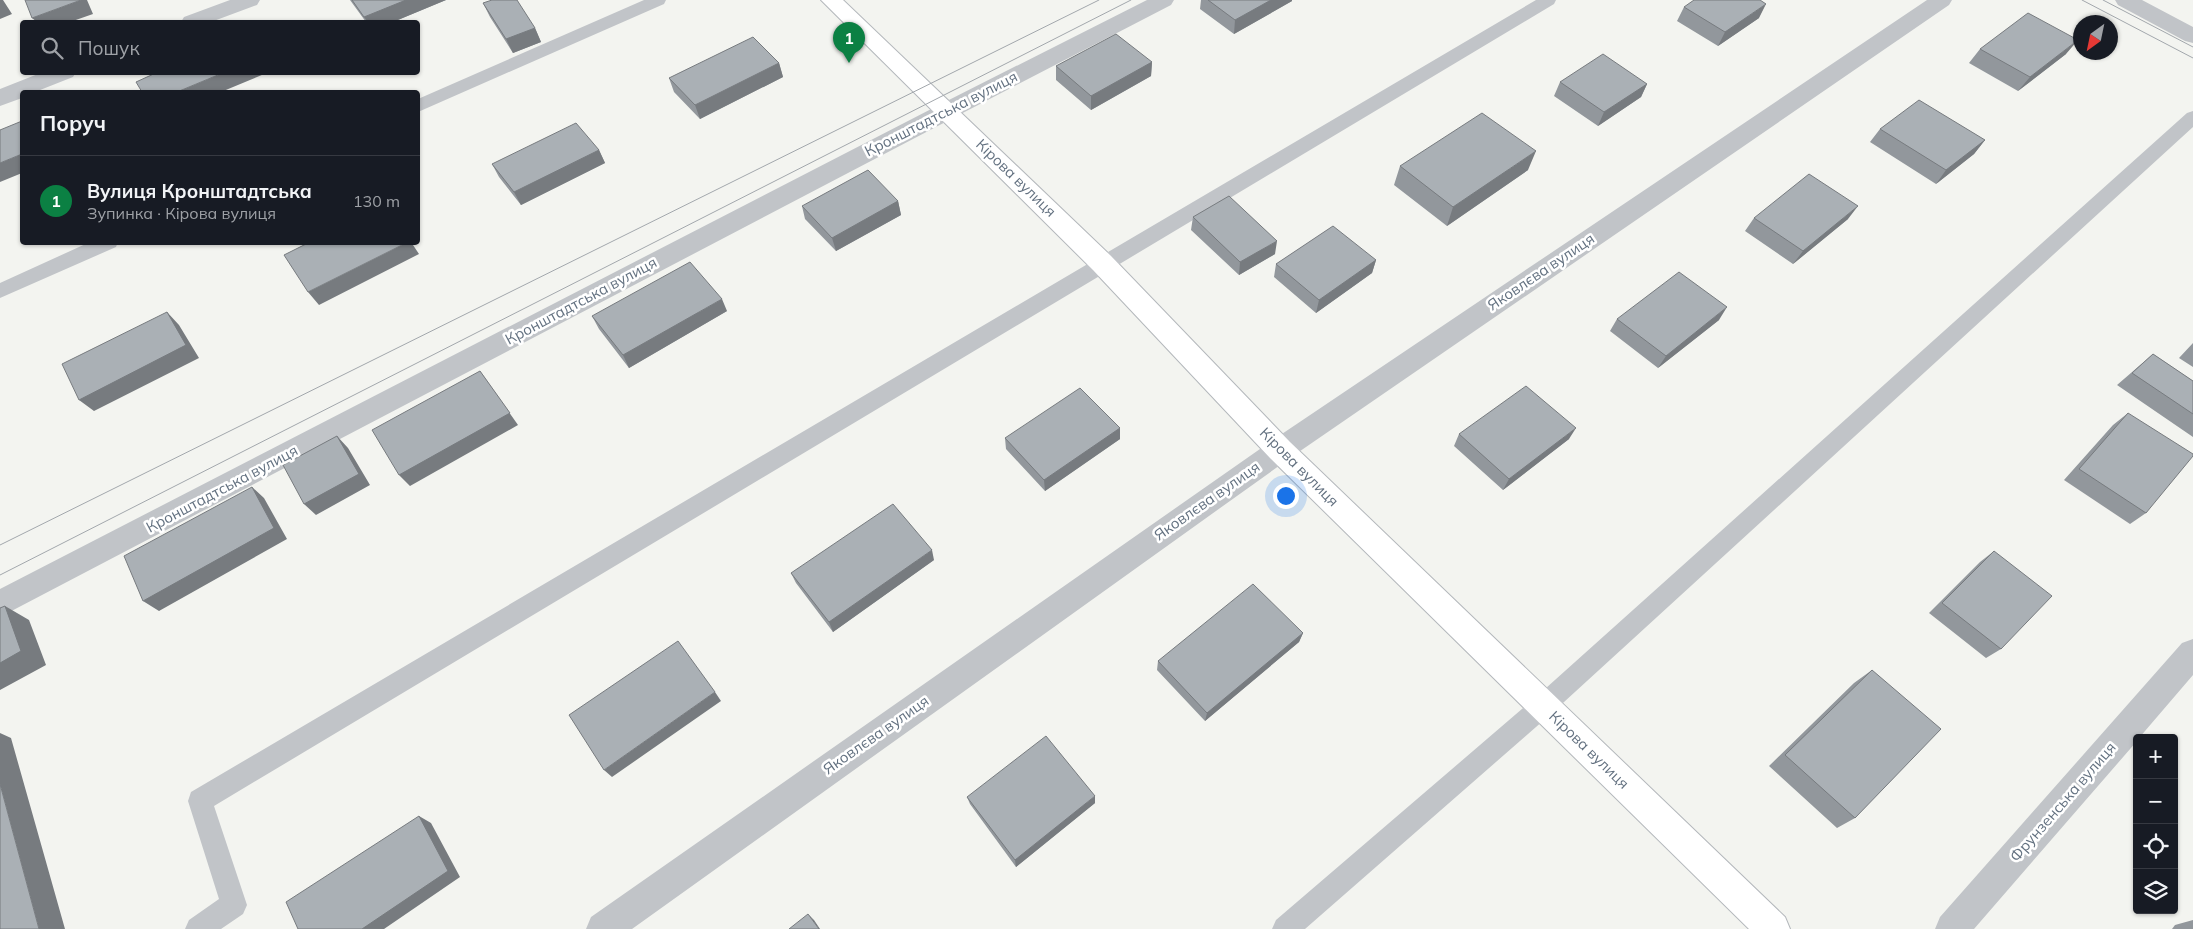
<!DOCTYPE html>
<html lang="uk">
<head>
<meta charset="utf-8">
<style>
	body { margin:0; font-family:Mulish,sans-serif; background:#20242c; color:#f1f3f6 }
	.controls { position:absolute; right:15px; bottom:15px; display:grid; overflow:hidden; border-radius:5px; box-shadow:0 1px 4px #0004 }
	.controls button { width:45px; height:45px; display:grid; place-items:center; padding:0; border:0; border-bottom:1px solid #363941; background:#171b24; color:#f1f3f6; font:25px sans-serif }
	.compass { position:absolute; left:2073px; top:15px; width:45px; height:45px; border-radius:50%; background:#171b24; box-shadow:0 1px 4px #0004; rotate:213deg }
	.you { position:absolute; left:1285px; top:495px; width:18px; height:18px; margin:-12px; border:4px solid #fff; border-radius:50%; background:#1a73e8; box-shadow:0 0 0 8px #1a73e833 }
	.badge { display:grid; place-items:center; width:32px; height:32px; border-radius:50%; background:#0b8043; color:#fff; font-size:16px; font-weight:700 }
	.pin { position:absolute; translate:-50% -41px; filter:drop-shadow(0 1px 2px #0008) }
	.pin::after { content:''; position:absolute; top:26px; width:18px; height:15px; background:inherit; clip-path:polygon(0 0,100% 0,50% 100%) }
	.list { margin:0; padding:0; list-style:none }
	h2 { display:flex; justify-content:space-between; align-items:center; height:65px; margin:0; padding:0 20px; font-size:21px }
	h2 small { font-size:16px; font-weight:400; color:#9ea1a6 }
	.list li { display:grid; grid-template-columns:32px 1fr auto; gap:15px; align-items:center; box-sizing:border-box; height:90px; padding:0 20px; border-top:1px solid #363941 }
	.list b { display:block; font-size:19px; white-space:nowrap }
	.list p { margin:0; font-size:16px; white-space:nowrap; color:#9ea1a6 }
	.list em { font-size:16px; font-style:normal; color:#9ea1a6 }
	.icon { flex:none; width:28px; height:28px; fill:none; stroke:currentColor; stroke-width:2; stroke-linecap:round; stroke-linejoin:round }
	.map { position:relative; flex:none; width:2193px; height:929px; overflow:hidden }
	.search { position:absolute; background:#171b24; box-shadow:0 1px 4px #0004; left:20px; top:20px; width:400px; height:55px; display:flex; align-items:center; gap:12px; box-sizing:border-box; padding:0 18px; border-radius:5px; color:#9ea1a6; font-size:19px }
	.panel { position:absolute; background:#171b24; box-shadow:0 1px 4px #0004; left:20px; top:90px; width:400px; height:155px; border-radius:5px }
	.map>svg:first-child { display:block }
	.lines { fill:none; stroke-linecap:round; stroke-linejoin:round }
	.secondary-casing { stroke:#b4b8bc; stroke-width:2 }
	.service { fill:#c1c4c8; fill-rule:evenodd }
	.minor { fill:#c1c4c8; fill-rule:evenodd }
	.tertiary { fill:#c1c4c8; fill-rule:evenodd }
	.secondary { fill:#fff; fill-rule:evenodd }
	.tram { stroke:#a2a7ac; stroke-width:1 }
	.wall { fill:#92979c }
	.shaded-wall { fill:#777b7f }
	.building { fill:#aab0b5; stroke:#777b7f }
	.labels { text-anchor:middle; stroke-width:5; stroke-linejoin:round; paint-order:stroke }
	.street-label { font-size:15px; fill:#637180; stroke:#fff }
</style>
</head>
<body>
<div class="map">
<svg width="2193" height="929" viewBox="0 0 2193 929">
	<rect width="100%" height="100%" fill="#f3f4f0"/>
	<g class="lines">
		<g class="secondary-casing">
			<path id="secondary" d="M821,0H843L1111,256L1290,442L1785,917L1790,929H1749L1270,458L1093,270Z"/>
		</g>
		<path class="service" d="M644,0H666L664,4L418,112V99Z
			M1536,0H1556L1554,4L214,806L247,905L243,914L221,929H185L189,920L219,899L188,801L191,792Z
			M2193,111V127L1552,713L1305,929H1272L1276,920L1536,697L2187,113Z
			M90,242H118L116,247L0,298V283Z"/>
		<path class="minor" d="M230,0H260L257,5L211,22H181L184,17Z
			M1927,0H1952L1949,5L1290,458L632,929H586L591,917L1270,442Z
			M43,72H76L73,77L35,92H22V98L0,106V89Z
			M947,103L955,105L958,111L955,117L0,617V589L939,105Z
			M2193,639V675L2139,738H2137V741L1974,929H1935L1940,917L2182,643Z"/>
		<path class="tertiary" d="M1147,0H1174L1171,5L955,117L947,119L939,117L936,111L939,105Z
			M2115,0H2142L2193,27V43L2185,41L2118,5Z"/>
		<use href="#secondary" class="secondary"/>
		<path class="tram" d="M2082,0L2193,58
			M2103,0L2193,47
			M0,545L1099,0
			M0,575L1131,0"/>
	</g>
	<path class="wall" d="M350,0H446L393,22H366Z
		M1201,0H1292V1L1234,34L1200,9Z
		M483,3L535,28L541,42L513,53L490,17Z
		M1684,7L1759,18L1718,46L1677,21Z
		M1980,49L2066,54L2018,91L1969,63Z
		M1152,62L1151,76L1091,110L1056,80V66Z
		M779,63L783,77L700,119L674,92L669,78Z
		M1560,82L1647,84L1641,97L1598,126L1554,96Z
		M1880,129L1985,140L1974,154L1936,184L1870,142Z
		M599,150L605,163L521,205L499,177L492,164Z
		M1400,166L1528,170L1447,226L1394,185Z
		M898,201L901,215L836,251L805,219L802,206Z
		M1193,217L1275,254L1239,275L1191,230Z
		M1754,218L1848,219L1793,264L1745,231Z
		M1376,260L1372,273L1316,313L1274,277L1276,264Z
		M727,311L629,368L599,329L592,316Z
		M1617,319L1719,320L1658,368L1610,331Z
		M2193,343V367L2179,358Z
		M2153,354L2193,381V437L2117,385Z
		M2128,413L2146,513L2130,524L2064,480L2113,425Z
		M1120,428V439L1045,491L1006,449L1005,438Z
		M1459,434L1569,439L1503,490L1454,446Z
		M1994,551L2001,649L1986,658L1929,613L1980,562Z
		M934,560L833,632L796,583L791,573Z
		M1303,633L1299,642L1205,721L1157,670L1158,661Z
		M1872,670L1855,818L1837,828L1769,766L1854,683Z
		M967,797L1095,803L1016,867L970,804Z
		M2193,920V929H2172L2175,925Z"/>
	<path class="shaded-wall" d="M0,0H3L12,14L0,19Z
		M81,0H87L93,14L70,22H37L32,18Z
		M406,0H446L393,22H368L364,17Z
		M1271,0H1292V1L1234,34L1235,20Z
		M1766,4L1759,18L1718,46L1725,32Z
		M535,28L541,42L513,53L506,39Z
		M2078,40L2066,54L2018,91L2030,77Z
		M1152,62L1151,76L1091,110V96Z
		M779,63L783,77L700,119L695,105Z
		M225,72H269L221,92H177Z
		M1647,84L1641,97L1598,126L1604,112Z
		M1985,140L1974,154L1936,184L1946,170Z
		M599,150L605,163L521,205L514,192Z
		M1536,151L1528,170L1447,226L1453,207Z
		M22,154V173L0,182V163Z
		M898,201L901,215L836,251L832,238Z
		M1858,206L1848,219L1793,264L1803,251Z
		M1277,241L1275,254L1239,275L1240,262Z
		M408,242H411L419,254L319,305L308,292Z
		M1376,260L1372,273L1316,313L1319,300Z
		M722,299L727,311L629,368L623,355Z
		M1727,307L1719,320L1658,368L1666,356Z
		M167,312L179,325L199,358L94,411L79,400Z
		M480,371L518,425L410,486L399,475Z
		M1120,428V439L1045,491L1044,480Z
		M1576,428L1569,439L1503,490L1509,479Z
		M337,436L348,448L370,485L316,515L304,504Z
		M252,487L264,498L287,539L159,611L143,601Z
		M932,550L934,560L833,632L829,622Z
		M5,606L29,620L46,665L0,690V663Z
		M1303,633L1299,642L1205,721L1207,713Z
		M715,692L721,701L612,777L604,770Z
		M0,733L11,738L65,929H39L0,784Z
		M1095,796V803L1016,867L1015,860Z
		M419,816L431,823L460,877L384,929H362Z
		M808,914L814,920L820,929H819Z"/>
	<path class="building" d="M25,0H81L32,18Z
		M352,0H406L364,17Z
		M492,0H517L535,28L506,39L483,3Z
		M1208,0H1271L1235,20Z
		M1694,0H1760L1766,4L1725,32L1684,7Z
		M2028,13L2078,40L2030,77L1980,49Z
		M1116,34L1152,62L1091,96L1056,66Z
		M753,37L779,63L695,105L669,78Z
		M1603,54L1647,84L1604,112L1560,82Z
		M158,72H225L177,92H142L136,82Z
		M1919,100L1985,140L1946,170L1880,129Z
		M1482,113L1536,151L1453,207L1400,166Z
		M22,121V154L0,163V130Z
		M576,123L599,150L514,192L492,164Z
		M868,170L898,201L832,238L802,206Z
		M1809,174L1858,206L1803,251L1754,218Z
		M1229,196L1277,241L1240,262L1193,217Z
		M1333,226L1376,260L1319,300L1276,264Z
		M310,242H408L308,292L284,255Z
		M690,262L722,299L623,355L592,316Z
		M1679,272L1727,307L1666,356L1617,319Z
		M167,312L186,345L79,400L62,364Z
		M2153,354L2193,381V414L2132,373Z
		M480,371L510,413L399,475L372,430Z
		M1526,386L1576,428L1509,479L1459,434Z
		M1080,388L1120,428L1044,480L1005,438Z
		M2128,413L2193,454V456L2146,513L2079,469Z
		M337,436L359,474L304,504L283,465Z
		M252,487L274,528L143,601L124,556Z
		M893,504L932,550L829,622L791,573Z
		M1994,551L2052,596L2001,649L1942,603Z
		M1253,584L1303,633L1207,713L1158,661Z
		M5,606L21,651L0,663V608Z
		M678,641L715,692L604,770L569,715Z
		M1872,670L1941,729L1855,818L1785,755Z
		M1046,736L1095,796L1015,860L967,797Z
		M0,784L39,929H0Z
		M419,816L448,871L362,929H298L286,902Z
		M808,914L819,929H789Z"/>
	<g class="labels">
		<g class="street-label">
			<text transform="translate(941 114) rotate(-27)" y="5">Кронштадтська вулиця</text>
			<text transform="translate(1016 178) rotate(44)" y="5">Кірова вулиця</text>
			<text transform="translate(1541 272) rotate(-34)" y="5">Яковлєва вулиця</text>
			<text transform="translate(581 301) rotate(-28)" y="5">Кронштадтська вулиця</text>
			<text transform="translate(1299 467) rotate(45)" y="5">Кірова вулиця</text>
			<text transform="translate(222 489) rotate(-28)" y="5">Кронштадтська вулиця</text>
			<text transform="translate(1207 501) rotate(-35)" y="5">Яковлєва вулиця</text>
			<text transform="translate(876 735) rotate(-35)" y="5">Яковлєва вулиця</text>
			<text transform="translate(1589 750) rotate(44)" y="5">Кірова вулиця</text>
			<text transform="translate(2063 802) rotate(-49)" y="5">Фрунзенська вулиця</text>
		</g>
	</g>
</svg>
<div class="controls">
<button>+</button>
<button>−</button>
<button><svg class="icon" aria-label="locate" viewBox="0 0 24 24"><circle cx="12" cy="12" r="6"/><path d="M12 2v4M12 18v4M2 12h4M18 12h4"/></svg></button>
<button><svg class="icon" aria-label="layers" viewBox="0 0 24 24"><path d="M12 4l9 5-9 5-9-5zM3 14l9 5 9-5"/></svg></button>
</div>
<svg class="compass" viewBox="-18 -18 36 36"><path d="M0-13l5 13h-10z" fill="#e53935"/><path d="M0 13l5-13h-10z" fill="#9ea1a6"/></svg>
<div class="you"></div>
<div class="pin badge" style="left:849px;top:63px">1</div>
<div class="search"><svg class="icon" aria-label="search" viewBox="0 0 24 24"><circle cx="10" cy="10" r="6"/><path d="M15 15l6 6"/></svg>Пошук</div>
<section class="panel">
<h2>Поруч<small></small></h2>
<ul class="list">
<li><span class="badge">1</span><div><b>Вулиця Кронштадтська</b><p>Зупинка · Кірова вулиця</p></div><em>130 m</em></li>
</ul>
</section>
</div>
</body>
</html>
